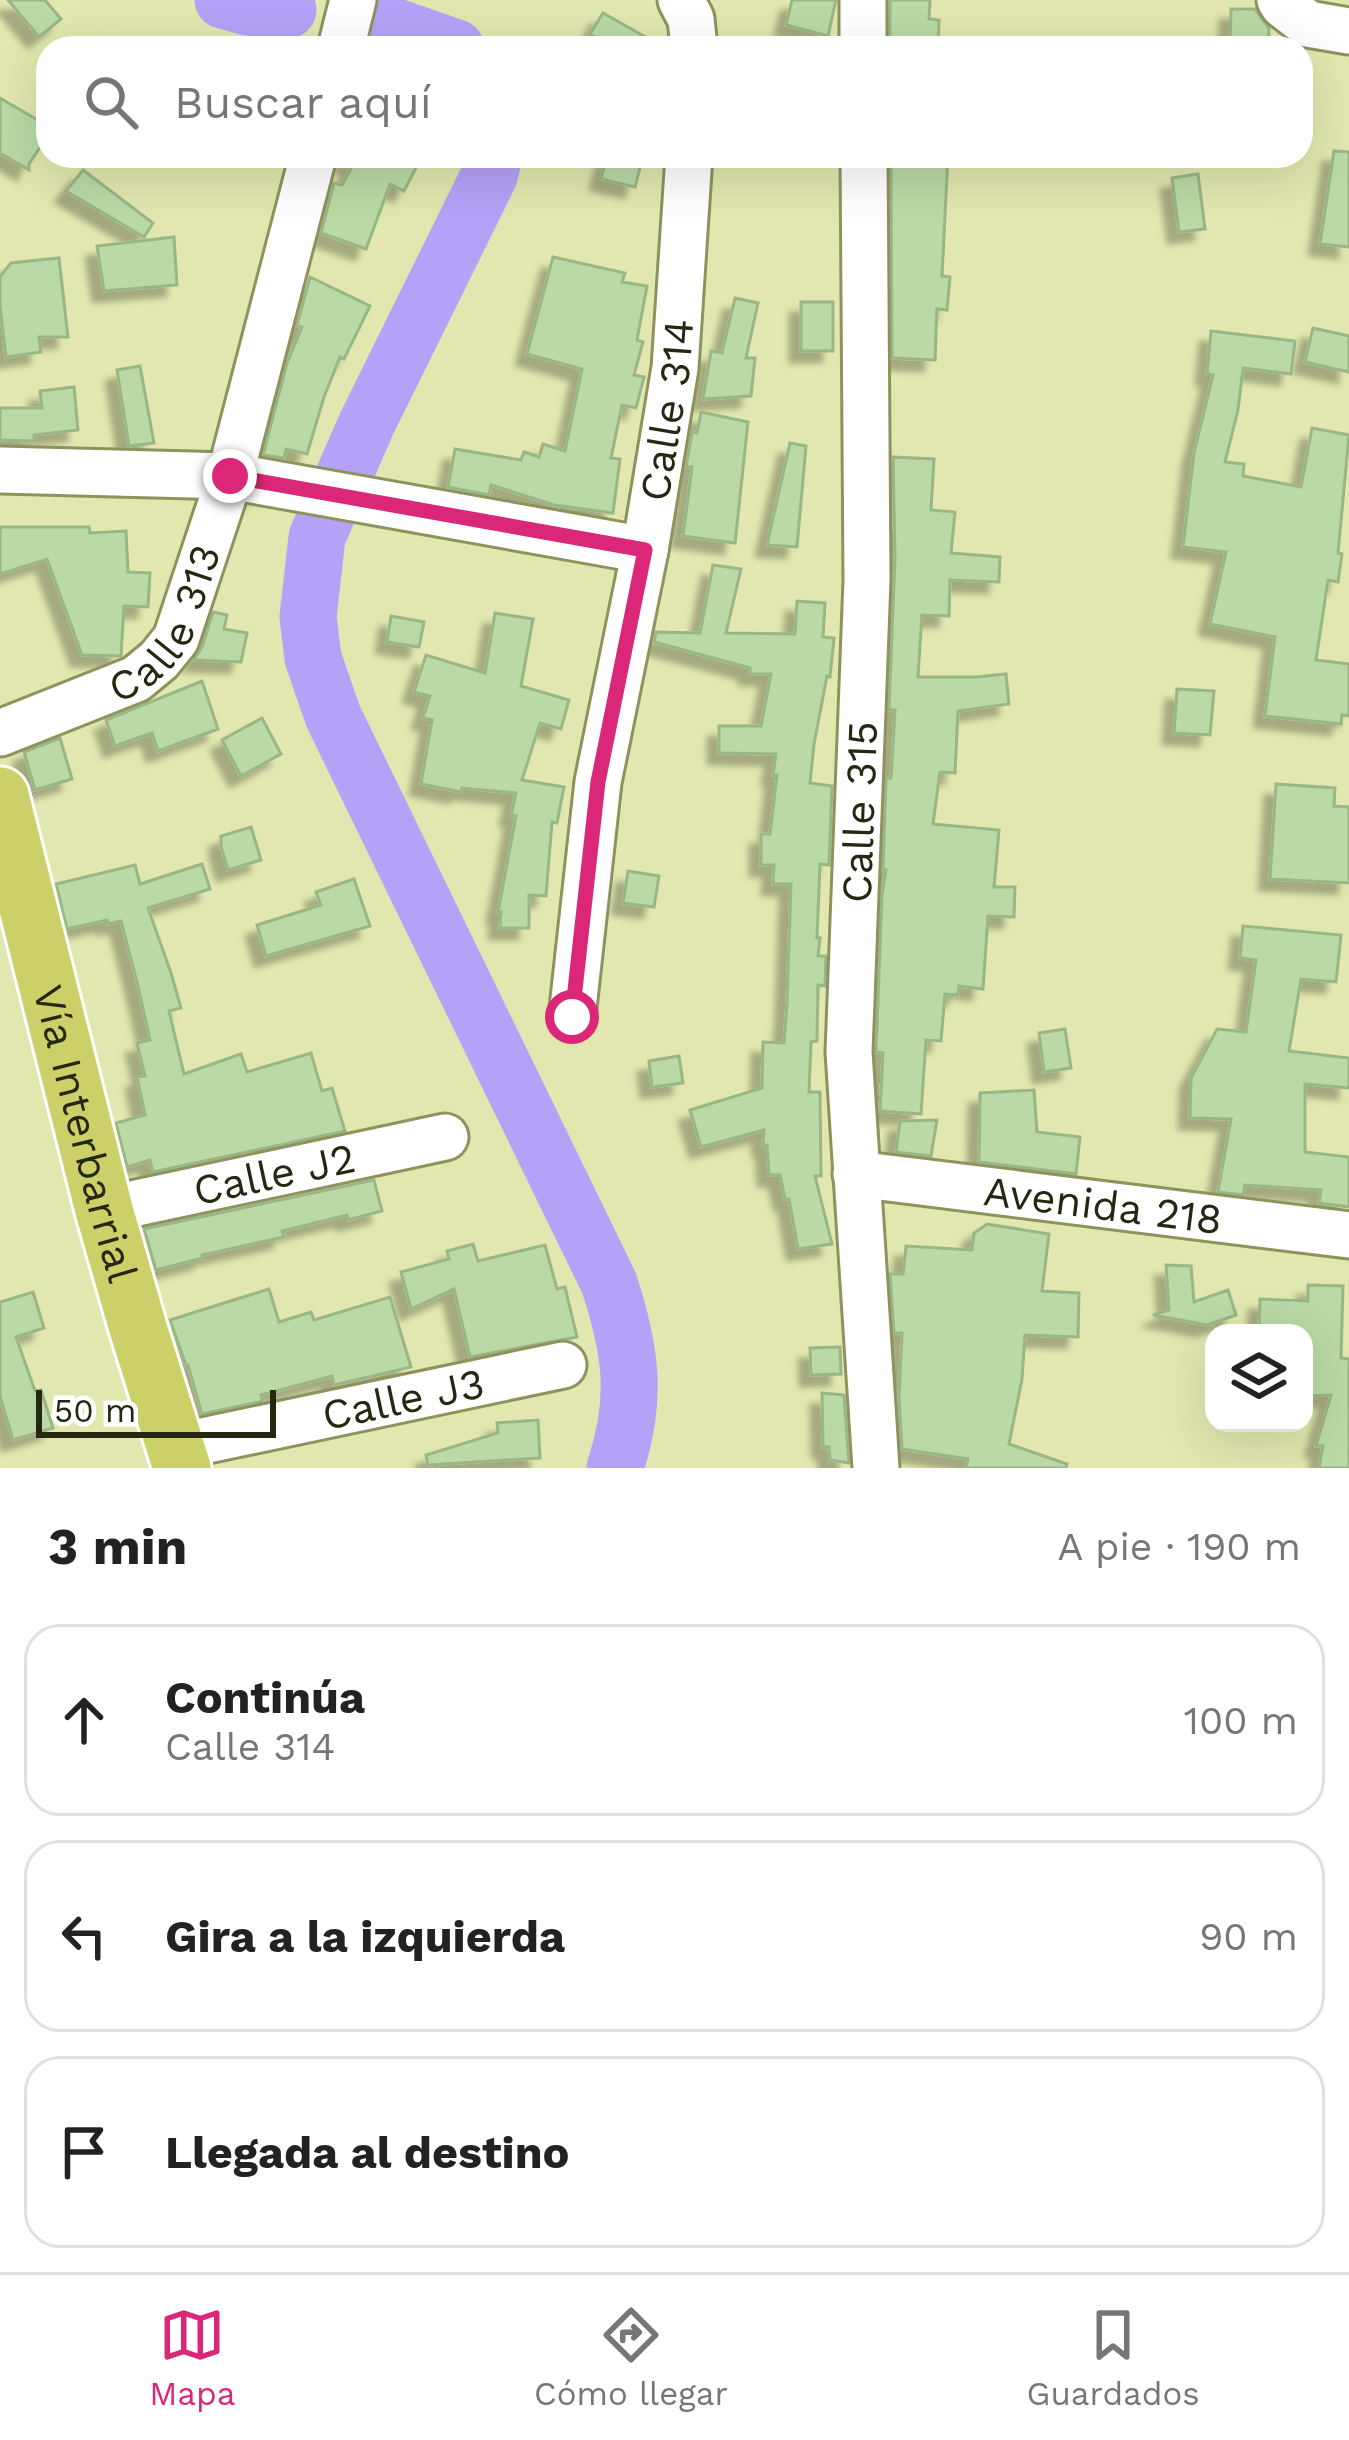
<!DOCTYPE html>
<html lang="es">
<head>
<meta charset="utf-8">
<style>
	body { margin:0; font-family:"Work Sans",sans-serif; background:#f2f2f2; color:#222 }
	.controls { position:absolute; right:36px; bottom:36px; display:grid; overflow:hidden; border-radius:24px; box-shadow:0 12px 48px #0002 }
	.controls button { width:108px; height:108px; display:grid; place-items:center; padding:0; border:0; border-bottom:3px solid #e0e0e0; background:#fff; color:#222; font:60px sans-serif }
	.scale { position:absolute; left:36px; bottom:30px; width:240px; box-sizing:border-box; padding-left:12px; border:6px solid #252710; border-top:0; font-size:33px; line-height:42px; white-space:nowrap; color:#252710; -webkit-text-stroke:9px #fff; paint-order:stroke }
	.stop { position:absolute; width:36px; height:36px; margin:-27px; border:9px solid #db2777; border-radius:50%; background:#fff }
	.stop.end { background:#db2777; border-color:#fff; box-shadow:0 3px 12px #0008 }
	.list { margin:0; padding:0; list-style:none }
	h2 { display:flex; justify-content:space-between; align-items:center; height:156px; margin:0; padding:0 48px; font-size:51px }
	h2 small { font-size:39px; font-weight:400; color:#767676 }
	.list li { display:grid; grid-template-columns:78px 1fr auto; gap:36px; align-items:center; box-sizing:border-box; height:192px; margin:0 24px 24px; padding:0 24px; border:3px solid #e0e0e0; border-radius:36px }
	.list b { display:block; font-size:45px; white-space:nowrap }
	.list p { margin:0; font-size:39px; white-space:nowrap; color:#767676 }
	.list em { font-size:39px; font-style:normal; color:#767676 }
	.icon { flex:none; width:66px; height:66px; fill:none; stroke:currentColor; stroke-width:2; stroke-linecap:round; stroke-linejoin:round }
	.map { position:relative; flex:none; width:1349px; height:1468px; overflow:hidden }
	.search { position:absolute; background:#fff; box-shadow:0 12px 48px #0002; left:36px; right:36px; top:36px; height:132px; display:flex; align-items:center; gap:30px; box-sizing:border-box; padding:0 42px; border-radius:36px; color:#767676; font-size:45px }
	.sheet { height:804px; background:#fff }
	nav { display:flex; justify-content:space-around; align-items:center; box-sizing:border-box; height:168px; border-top:3px solid #e0e0e0; background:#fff; font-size:33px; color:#767676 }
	nav a { display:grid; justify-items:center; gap:6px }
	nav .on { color:#db2777 }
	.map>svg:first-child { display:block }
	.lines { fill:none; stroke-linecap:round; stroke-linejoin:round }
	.river { stroke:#b5a2f8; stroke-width:57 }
	.building { fill:#bad9a6; stroke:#99b685; stroke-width:3; filter:url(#shadow) }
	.minor-casing { stroke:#8e935d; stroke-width:51 }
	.major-casing { stroke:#fff; stroke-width:63 }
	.minor { stroke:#fff; stroke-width:45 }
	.major { stroke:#cbd068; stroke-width:57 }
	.route { stroke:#db2777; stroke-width:15 }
	.labels { text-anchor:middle; stroke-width:9; stroke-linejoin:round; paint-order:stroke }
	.street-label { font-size:42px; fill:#252710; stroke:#fff }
</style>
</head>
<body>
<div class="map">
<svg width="1349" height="1468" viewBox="0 0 1349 1468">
	<defs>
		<filter id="shadow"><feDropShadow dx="-11" dy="11" stdDeviation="3" flood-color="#0004"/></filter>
	</defs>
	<rect width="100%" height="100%" fill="#e1e7ae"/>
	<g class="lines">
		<path class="river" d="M223,0L248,7L288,10
			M382,22L456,48
			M494,156L489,176L367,423L317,537L308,617L313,658L333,716L609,1283C631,1350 638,1399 615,1468"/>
	</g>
	<path class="building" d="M8,0H45L61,19L39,37Z
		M792,0H836L828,36L786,25Z
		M890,0H930L929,19L939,20L938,48H890Z
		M1231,9H1255L1269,28L1268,48H1230Z
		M603,13L665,48H613L590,34Z
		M0,98L48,126V135L29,164V170L0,153Z
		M1334,151L1349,152V247L1320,244Z
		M339,156H422L404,191L390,184L366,249L321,233L334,183L342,185L353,165Z
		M607,156H643L635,187L601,179Z
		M891,156H948L942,276L950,277L947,310L937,309L935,360L892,358Z
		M83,170L153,223L144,237L66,191Z
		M1198,174L1205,229L1179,232L1172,178Z
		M174,237L177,285L104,291L97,246Z
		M553,257L625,273L622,282L647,286L637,340L643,342L634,375L644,377L636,408L622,405L611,458L620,459L613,513L554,505L491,485L489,495L448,487L455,449L521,460L524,452L539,457L543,444L565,451L582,369L527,354Z
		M59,258L68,337H39L41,352L6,357L0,307V277L11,263Z
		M310,277L370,306L344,359L340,357L324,397L307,454L286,449L284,458L263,455L287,363L302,327L297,325Z
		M735,298L758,303L746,358H755L751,396L703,399L711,351L722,353Z
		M801,302H833V351H801Z
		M1313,328L1349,336V372L1305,362Z
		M1211,331L1295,341L1291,374L1243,368L1238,410L1225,462L1244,464L1243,476L1301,487L1312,428L1349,435L1338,553L1342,554L1338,582L1328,580L1316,660L1349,664V716L1342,715L1341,724L1265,716L1275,637L1210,624L1226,552L1183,547L1194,453L1213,375L1207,374Z
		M140,366L154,443L129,446L117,370Z
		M74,387L78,430L34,435V441L0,440V408H42L40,391Z
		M701,412L748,422L735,543L683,536L692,467H686L692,432L697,433Z
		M790,443L806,446L797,547L767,545Z
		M893,457L934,459L931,510L955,512L951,553L1000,557L999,582L950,580L949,616L922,615L918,677H976L1006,674L1009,704L958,711L955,773L940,772L933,824L999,830L994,887H1015L1014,917L988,916L983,989L959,986L958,995L945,994L941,1041L926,1040L921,1114L880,1111L883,1053L876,1052L882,895L886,870H883L886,778H891L895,710H889L895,558Z
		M0,527H89L90,533L126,531L128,572L150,573L148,607L124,606L121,656L82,655L47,559L0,574Z
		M713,565L741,569L726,633L795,634L797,601L825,603L823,637L834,638L830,677L827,676L814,744L810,783L832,786L829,865L820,864L817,938H820L818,956H826L825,986L818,985L817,1041L811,1042L809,1092H820L821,1176H815L832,1244L798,1249L789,1199H785L780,1175H769L767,1145H763L764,1130L701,1147L690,1110L762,1088L763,1042L784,1043L787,1003L791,884H773L774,865H761V834H770L777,775H773L776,754L719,753V726H761L771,674H750V668L654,642L656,632L700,633Z
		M213,612L227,615L224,629L247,633L241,662L194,660L202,647Z
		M495,613L533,619L521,686L569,700L561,729L540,723L522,780L564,787L557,823L552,822L546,896L529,895V928H500L501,912H498L516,816L511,815L516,793L462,788L461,792L421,784L432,720L423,718L430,696L414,692L426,655L485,673Z
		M391,616L424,622L419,647L387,642Z
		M202,681L218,729L158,751L152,733L115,746L106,720Z
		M1177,689L1214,691L1210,735L1174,733Z
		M262,718L281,754L241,776L222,740Z
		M60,738L72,779L35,790L24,752Z
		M1276,784L1335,788L1334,806L1349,807V883L1270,879Z
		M251,827L261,860L228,870L221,847V836Z
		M202,864L210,889L148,908L171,973L181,1008L169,1011L184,1074L241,1054L247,1072L311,1053L322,1091L332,1088L345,1131L153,1172L150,1160L127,1167L116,1123L145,1115L137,1077L145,1076L137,1043L150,1040L137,982L121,921L108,924L107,920L67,929L56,884L135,865L140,884Z
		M628,871L659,876L654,907L623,903Z
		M354,879L370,926L266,956L257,925L321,905L316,892Z
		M1243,926L1341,935L1336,982L1301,979L1289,1051L1349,1058V1088L1305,1084V1152L1349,1157V1207L1319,1203L1321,1190L1245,1185L1243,1195L1218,1192L1231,1119L1190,1118L1191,1078L1217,1029L1246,1032L1256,960L1240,958Z
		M1065,1029L1071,1068L1044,1072L1039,1033Z
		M679,1056L683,1083L652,1087L649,1061Z
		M1034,1090L1037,1132L1080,1137L1076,1174L979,1162L980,1093Z
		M937,1120L931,1156L896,1152L900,1121Z
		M374,1180L382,1211L348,1220L347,1215L282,1231L284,1237L202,1255L203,1258L156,1270L144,1229Z
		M987,1224L1049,1234L1042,1291L1079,1293L1078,1337L1025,1335L1022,1379L1009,1444L1067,1464L1066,1468H966L968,1459L902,1449L899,1398L902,1333H894L890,1274H903L906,1246L972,1250L974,1233Z
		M473,1244L478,1261L545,1245L557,1289L565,1287L577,1337L470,1357L454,1289L411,1309L401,1272L449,1259L447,1251Z
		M1166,1265L1191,1266L1194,1302L1228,1290L1236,1315L1207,1325L1153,1315L1169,1310Z
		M1308,1285L1343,1286L1341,1358L1349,1359V1468H1319L1323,1446H1316L1331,1395L1304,1396V1333H1259L1260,1299L1308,1301Z
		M269,1289L279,1322L311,1312L314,1320L390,1297L411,1367L334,1385L332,1376L261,1395L263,1401L202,1414L188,1365H186L170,1320Z
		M33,1292L44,1328L16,1337L35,1391L41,1390L53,1428L13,1440L0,1396V1302Z
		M840,1347L841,1374L811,1375L810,1348Z
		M822,1393L844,1395L849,1463L830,1460L829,1447H823Z
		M538,1420L540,1458L428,1465L426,1455L498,1433L497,1423Z"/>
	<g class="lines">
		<g class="minor-casing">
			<g id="minor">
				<path d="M681,0L691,19L694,48"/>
				<path d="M863,0V48"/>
				<path d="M1280,0L1283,5L1308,24L1349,31"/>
				<path d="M341,48L353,0"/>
				<path d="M864,156L867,580L849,1052L876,1468"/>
				<path d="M0,470L230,476L645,550"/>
				<path id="s1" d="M0,733L136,679L159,660L176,639L230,476L313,156"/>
				<path id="s2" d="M572,1017L598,782L645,550L675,368L689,156"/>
				<path id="s3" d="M856,1174L1349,1235"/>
				<path id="s4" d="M104,1210L445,1137"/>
				<path id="s5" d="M174,1447L563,1365"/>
			</g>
		</g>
		<g class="major-casing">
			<g id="major">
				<path id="s6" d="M0,796L104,1210L138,1328L182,1468"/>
			</g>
		</g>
		<use href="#minor" class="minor"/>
		<use href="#major" class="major"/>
	</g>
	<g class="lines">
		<path class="route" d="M230,476L645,550L598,782L572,1017"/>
	</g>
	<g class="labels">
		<g class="street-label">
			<text dy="15" stroke="none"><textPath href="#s2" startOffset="615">Calle 314</textPath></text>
			<text dy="15" stroke="none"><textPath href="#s1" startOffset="210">Calle 313</textPath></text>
			<text transform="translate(859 812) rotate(-88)" y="15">Calle 315</text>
			<text dy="15" stroke="none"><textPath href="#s6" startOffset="348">Vía Interbarrial</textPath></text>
			<text dy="15" stroke="none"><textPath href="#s4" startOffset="174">Calle J2</textPath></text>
			<text dy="15" stroke="none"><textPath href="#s3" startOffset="249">Avenida 218</textPath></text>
			<text dy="15" stroke="none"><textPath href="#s5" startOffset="234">Calle J3</textPath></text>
		</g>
	</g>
</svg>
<div class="controls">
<button><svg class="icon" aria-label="layers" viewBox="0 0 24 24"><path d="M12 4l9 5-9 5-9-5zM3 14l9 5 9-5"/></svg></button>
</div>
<div class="scale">50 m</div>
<div class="stop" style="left:572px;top:1017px"></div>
<div class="stop end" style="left:230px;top:476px"></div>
<div class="search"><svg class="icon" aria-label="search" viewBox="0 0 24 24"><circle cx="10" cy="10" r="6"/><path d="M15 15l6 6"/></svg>Buscar aquí</div>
</div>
<section class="sheet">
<h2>3 min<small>A pie · 190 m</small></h2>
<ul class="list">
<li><svg class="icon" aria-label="ahead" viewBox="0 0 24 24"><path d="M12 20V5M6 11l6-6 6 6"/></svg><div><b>Continúa</b><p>Calle 314</p></div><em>100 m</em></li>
<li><svg class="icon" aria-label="left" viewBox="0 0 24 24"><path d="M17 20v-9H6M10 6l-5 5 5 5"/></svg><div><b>Gira a la izquierda</b></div><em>90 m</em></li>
<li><svg class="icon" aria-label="arrive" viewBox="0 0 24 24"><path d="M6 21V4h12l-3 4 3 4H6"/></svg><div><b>Llegada al destino</b></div></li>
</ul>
</section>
<nav>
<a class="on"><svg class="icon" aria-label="map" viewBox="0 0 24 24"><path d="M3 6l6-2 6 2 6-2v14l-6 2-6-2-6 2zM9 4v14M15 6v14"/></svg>Mapa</a>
<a><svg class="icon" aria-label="directions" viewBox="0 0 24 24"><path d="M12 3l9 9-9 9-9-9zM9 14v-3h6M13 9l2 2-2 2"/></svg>Cómo llegar</a>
<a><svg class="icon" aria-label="saved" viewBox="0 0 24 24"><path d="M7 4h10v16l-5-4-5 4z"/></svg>Guardados</a>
</nav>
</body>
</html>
